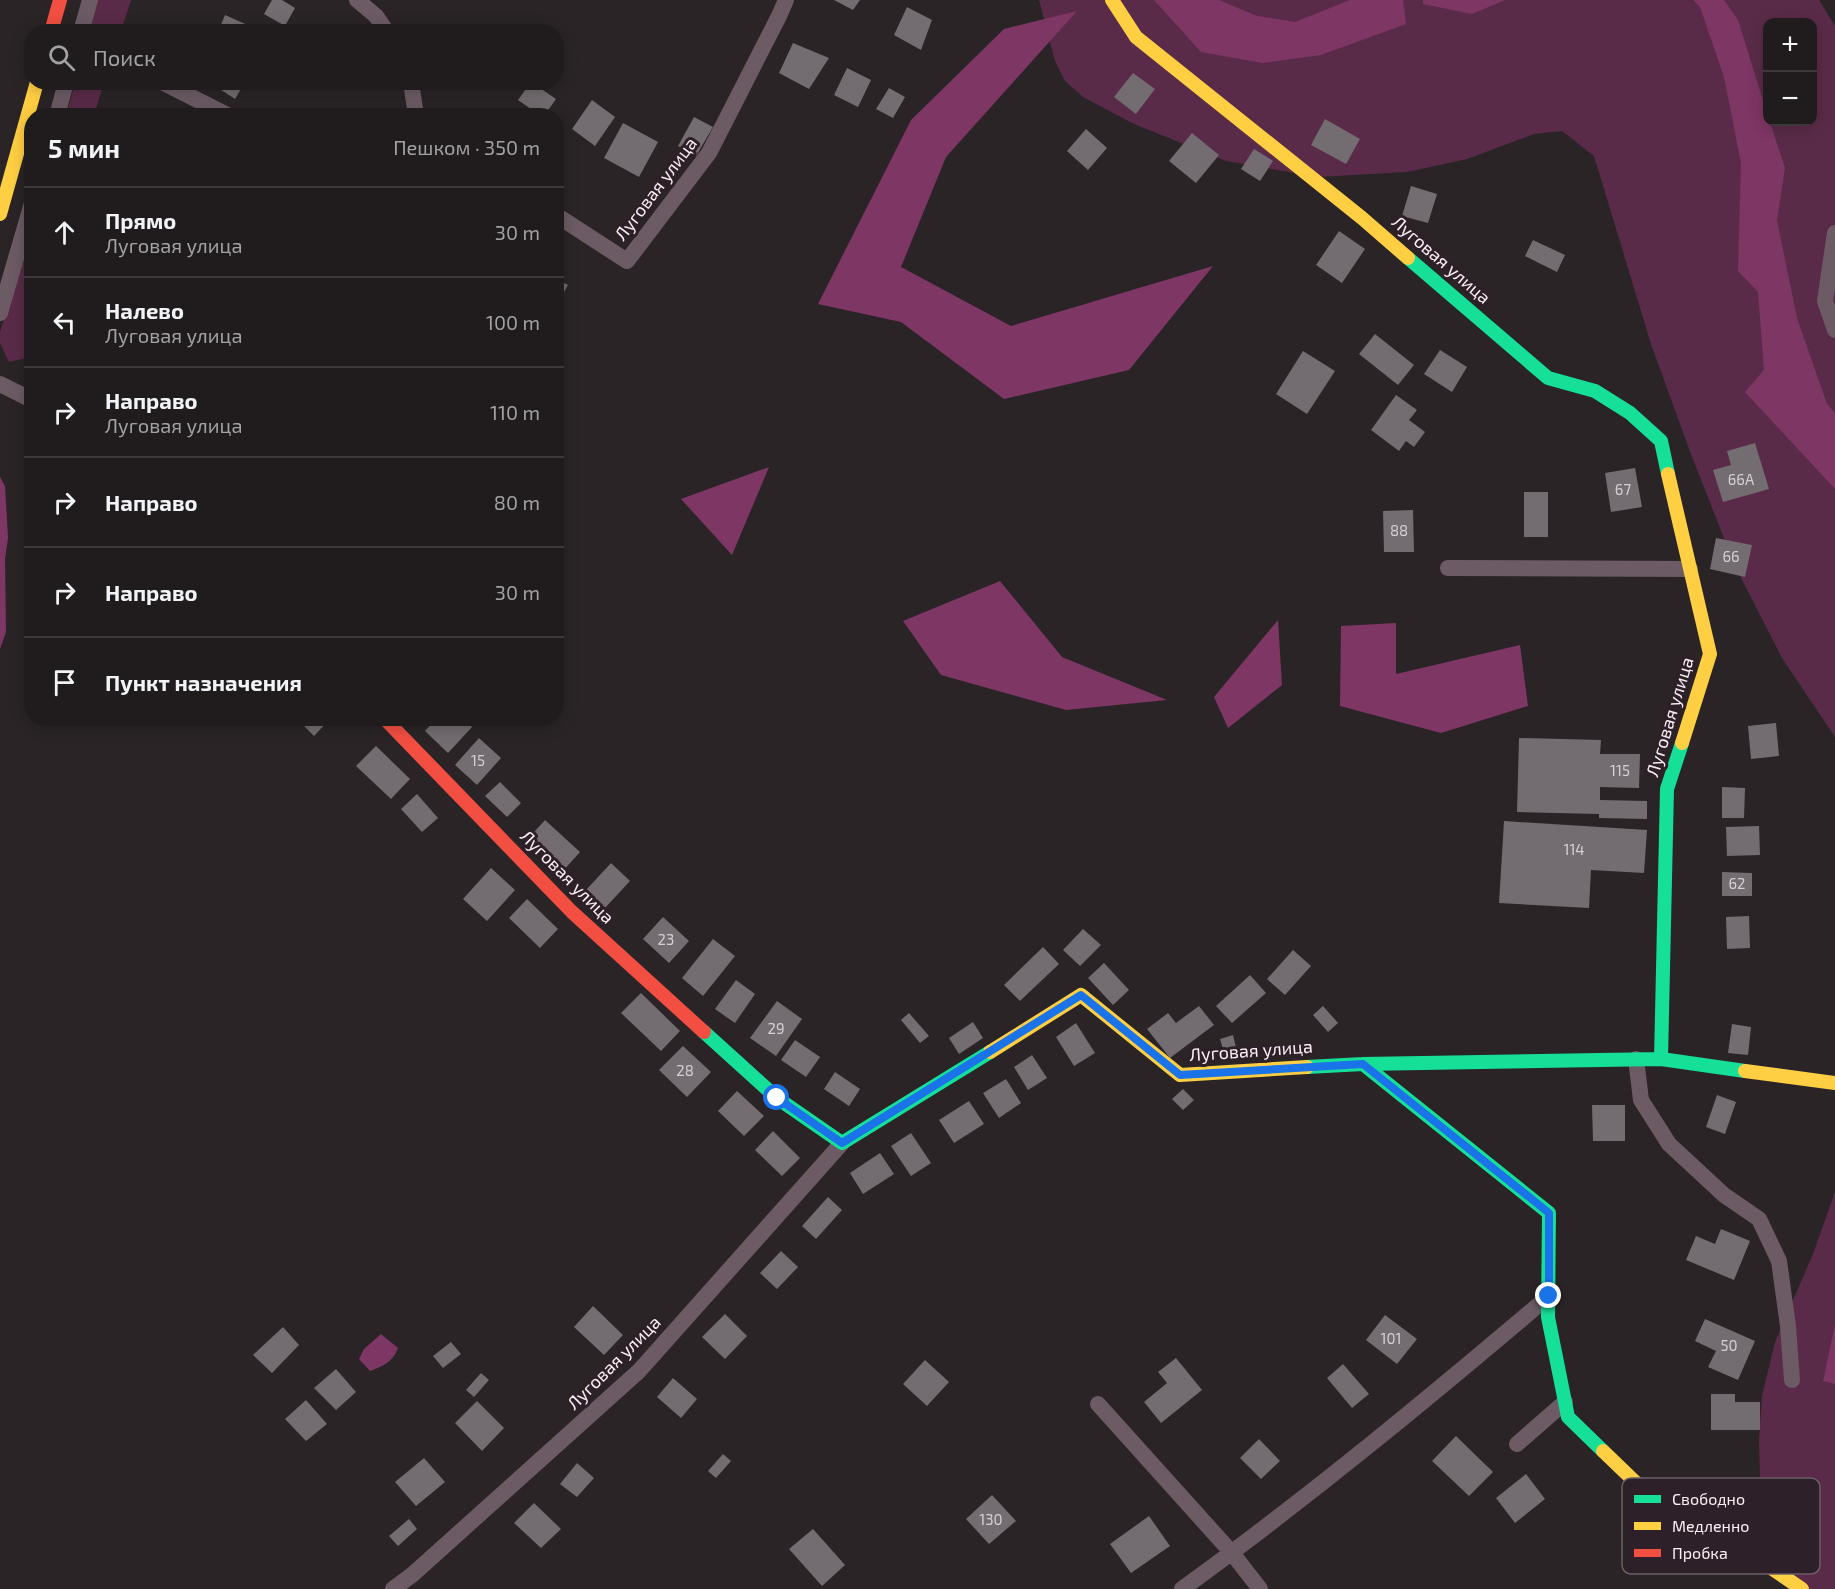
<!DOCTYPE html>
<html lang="ru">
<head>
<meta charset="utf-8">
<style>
	body { margin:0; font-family:"Exo 2",sans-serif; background:#282426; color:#f1f3f6 }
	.controls { position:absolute; right:18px; top:18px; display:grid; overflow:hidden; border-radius:12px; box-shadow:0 3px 15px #0003 }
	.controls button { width:54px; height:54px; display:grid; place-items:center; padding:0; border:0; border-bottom:2px solid #3d393b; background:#201b1d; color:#f1f3f6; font:30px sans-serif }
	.stop { position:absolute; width:18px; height:18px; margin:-14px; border:4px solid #1a73e8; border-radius:50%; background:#fff }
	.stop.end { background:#1a73e8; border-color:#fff; box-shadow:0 2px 6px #0008 }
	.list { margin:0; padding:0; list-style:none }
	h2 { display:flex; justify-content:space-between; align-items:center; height:78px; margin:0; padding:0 24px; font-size:26px }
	h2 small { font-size:20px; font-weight:400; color:#a2a1a4 }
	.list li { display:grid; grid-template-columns:39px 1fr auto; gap:18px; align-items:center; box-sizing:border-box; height:90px; padding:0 24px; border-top:2px solid #3d393b }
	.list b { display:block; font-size:22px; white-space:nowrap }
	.list p { margin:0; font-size:20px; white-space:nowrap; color:#a2a1a4 }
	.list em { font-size:20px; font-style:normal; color:#a2a1a4 }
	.icon { flex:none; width:33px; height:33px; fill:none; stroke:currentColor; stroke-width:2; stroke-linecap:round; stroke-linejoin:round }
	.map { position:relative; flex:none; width:1835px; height:1589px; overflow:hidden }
	.search { position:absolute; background:#201b1d; box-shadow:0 3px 15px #0003; left:24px; top:24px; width:540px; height:66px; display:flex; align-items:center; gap:15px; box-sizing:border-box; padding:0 21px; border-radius:24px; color:#a2a1a4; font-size:22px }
	.panel { position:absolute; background:#201b1d; box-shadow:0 3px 15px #0003; left:24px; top:108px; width:540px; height:618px; border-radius:24px }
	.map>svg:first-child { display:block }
	.green { fill:#5a2b48; fill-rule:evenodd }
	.water { fill:#7e3664 }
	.building { fill:#736c70 }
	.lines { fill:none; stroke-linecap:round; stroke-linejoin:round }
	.street { stroke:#6c5b65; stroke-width:16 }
	.fast { stroke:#16e098; stroke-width:14 }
	.slow { stroke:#ffcf43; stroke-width:14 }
	.jam { stroke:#f24e42; stroke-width:14 }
	.route { stroke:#1a73e8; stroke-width:8 }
	.labels { text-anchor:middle; stroke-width:6; stroke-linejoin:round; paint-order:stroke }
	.number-label { font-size:15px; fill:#d8ced4 }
	.street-label { font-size:18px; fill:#faeff5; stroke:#2e2028 }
	.key { fill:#2e2028; stroke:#6b5e66; stroke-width:1.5 }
	.key-label { font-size:16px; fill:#faeff5 }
</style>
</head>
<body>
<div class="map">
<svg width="1835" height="1589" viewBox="0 0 1835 1589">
	<rect width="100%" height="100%" fill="#2a2427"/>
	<path class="green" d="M97,0H131L121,31L88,32Z
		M1039,0H1819L1835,26V737L1782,658L1735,566L1692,457L1651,344L1594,156L1562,131L1534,134L1467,159L1407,172L1317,177L1226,161L1134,124L1083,97L1065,81L1055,61ZM1768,22H1812V122H1768Z
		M75,83H104L94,115L66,116Z
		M31,231L32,340L26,358L9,362L0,343V332Z
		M1835,1192V1589H1787L1776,1570L1761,1516L1759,1441L1762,1396L1775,1342L1813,1254Z"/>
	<path class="water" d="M1154,0H1219L1257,16L1295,22L1350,0H1403L1406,24L1321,55L1263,63L1201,52Z
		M1423,0H1505L1472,14L1423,4Z
		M1693,0H1724L1738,20L1767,113L1768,122H1770L1785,168L1777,220L1797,318L1827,404L1835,413V489L1745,392L1764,370L1758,292L1738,271L1741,163L1724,77L1700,7Z
		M1077,11L946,157L901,267L1011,326L1213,266L1129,370L1004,399L901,322L818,304L911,120L1004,29Z
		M769,467L732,555L681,499Z
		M0,477L5,486L8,538L5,559L6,632L0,649Z
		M1000,581L1062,657L1167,700L1066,710L941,675L903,621Z
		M1278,620L1282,685L1228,728L1214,697Z
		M1396,623V674L1520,645L1528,706L1441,733L1340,706L1341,626Z
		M1835,1325V1384L1823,1381Z
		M381,1334L398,1348C393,1362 383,1366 370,1371L359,1359L364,1349Z"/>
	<path class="building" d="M272,0H282L295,8L285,26L264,14Z
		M834,0H860L853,10Z
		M907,7L932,20L921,50L894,35Z
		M225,15L259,30L258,32H218Z
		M793,43L829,58L809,89L779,73Z
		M847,68L871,80L858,107L834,95Z
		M1133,73L1155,89L1136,114L1114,97Z
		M209,82H245L235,99Z
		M531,82L556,99L544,116H541L518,100Z
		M889,88L905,97L893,118L876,109Z
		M592,100L615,117L595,146L572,129Z
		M694,117L713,127L696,156L678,146Z
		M1325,119L1360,139L1346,164L1311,145Z
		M623,123L658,142L639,177L604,158Z
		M1086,129L1107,148L1088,170L1067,151Z
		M1192,133L1219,155L1196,183L1169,161Z
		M1254,149L1273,161L1260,181L1241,169Z
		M1411,186L1437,194L1428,223L1402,216Z
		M1339,231L1365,249L1342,283L1316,265Z
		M1533,240L1565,255L1557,272L1525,256Z
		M556,279L568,285L556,306Z
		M1375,334L1414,365L1398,385L1359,354Z
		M1440,350L1467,367L1452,392L1424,374Z
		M1303,351L1335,371L1307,414L1276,394Z
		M1396,395L1417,410L1409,420L1425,432L1414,447L1406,441L1399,451L1371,430Z
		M1755,443L1769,489L1723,502L1713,470L1731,465L1727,451Z
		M1635,468L1642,507L1611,512L1605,473Z
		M1524,492H1548V537H1524Z
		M1413,510L1414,552H1384L1383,511Z
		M1716,538L1752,545L1745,577L1710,569Z
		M296,718H331L314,736Z
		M437,718H463L472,727L448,753L425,731Z
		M1776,723L1779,756L1751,759L1748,726Z
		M479,738L501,758L477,785L455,765Z
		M1519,738L1601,740L1600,754H1640L1639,788L1600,787V800L1647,801V819L1599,818V814L1517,812Z
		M376,746L410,779L391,799L356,766Z
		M500,782L521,803L507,817L485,796Z
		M1722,787L1745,788L1744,818H1722Z
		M417,794L438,818L422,832L401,809Z
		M545,820L580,852L562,872L527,840Z
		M1504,821L1647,830L1644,873L1591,870L1589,908L1499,903Z
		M1759,826L1760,855L1727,856L1726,827Z
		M611,863L630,881L605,908L586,890Z
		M491,868L515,890L487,921L463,899Z
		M1722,872L1752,873V896H1722Z
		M527,899L558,929L540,948L509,918Z
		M1749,916L1750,948L1727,949L1726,917Z
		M663,917L689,941L669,963L643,939Z
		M1083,929L1101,945L1080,966L1063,950Z
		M713,939L735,956L703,996L682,978Z
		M1043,947L1059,964L1020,1001L1004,985Z
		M1293,950L1311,966L1285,995L1267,979Z
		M1104,963L1129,990L1113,1005L1088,978Z
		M1250,975L1266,993L1232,1023L1216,1006Z
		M736,980L755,994L735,1023L715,1009Z
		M641,993L680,1031L661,1051L621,1013Z
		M777,1001L802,1019L776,1056L750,1038Z
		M1199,1006L1214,1025L1170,1058L1147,1029L1168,1013L1176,1023Z
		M1323,1006L1338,1023L1328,1032L1313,1015Z
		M909,1013L929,1036L920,1043L901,1020Z
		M973,1022L983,1038L959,1054L949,1038Z
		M1076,1023L1095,1053L1074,1066L1056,1037Z
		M1732,1024L1751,1027L1748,1055L1728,1053Z
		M1233,1035L1238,1056L1226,1059L1220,1039Z
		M795,1040L820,1057L806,1077L781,1060Z
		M683,1046L711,1072L687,1097L659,1070Z
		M1032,1055L1047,1078L1028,1090L1014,1067Z
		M835,1072L860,1089L849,1106L824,1089Z
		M1006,1079L1021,1103L999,1118L983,1093Z
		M1183,1089L1194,1100L1183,1110L1172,1099Z
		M737,1091L764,1116L744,1136L718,1111Z
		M1717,1095L1736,1102L1725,1134L1706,1127Z
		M969,1101L984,1124L954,1143L939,1120Z
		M1592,1105H1625V1141H1593Z
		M773,1131L800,1158L782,1176L755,1150Z
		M911,1133L931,1163L911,1176L891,1146Z
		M880,1153L894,1174L863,1194L850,1173Z
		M828,1197L842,1210L816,1239L802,1226Z
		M1721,1229L1750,1241L1734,1280L1686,1260L1696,1236L1715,1244Z
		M781,1251L798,1267L777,1289L760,1273Z
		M593,1306L623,1335L604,1355L574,1327Z
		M725,1314L747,1336L725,1359L702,1337Z
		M1385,1315L1417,1339L1397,1364L1366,1340Z
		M1705,1319L1755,1341L1738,1380L1708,1367L1716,1351L1695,1341Z
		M283,1327L299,1345L272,1373L253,1355Z
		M451,1342L461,1354L443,1368L433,1356Z
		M1176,1358L1202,1390L1161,1423L1144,1402L1167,1383L1158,1372Z
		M925,1360L949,1382L927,1406L903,1384Z
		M1343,1364L1369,1394L1352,1408L1327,1378Z
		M336,1369L356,1392L336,1410L314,1388Z
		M481,1373L489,1380L474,1397L466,1390Z
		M673,1378L697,1399L681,1418L657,1397Z
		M1711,1394H1735V1402H1760V1430H1711Z
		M306,1400L327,1424L306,1441L285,1419Z
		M477,1401L504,1428L482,1451L455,1423Z
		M1456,1436L1493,1472L1469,1496L1432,1461Z
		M1259,1439L1280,1461L1261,1479L1240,1458Z
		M723,1454L731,1461L716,1478L708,1471Z
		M424,1458L445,1482L416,1506L395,1482Z
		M577,1463L594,1478L577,1497L560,1484Z
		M1526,1474L1545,1499L1515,1523L1496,1498Z
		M992,1495L1016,1521L989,1544L966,1519Z
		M534,1503L561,1529L541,1548L514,1523Z
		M1149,1516L1170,1546L1131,1573L1110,1544Z
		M409,1519L417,1529L398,1546L389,1536Z
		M813,1529L845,1565L822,1586L789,1549Z"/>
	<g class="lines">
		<path class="street" d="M357,0L376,16L387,32
			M81,32L90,0
			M162,82L229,116
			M411,82L415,109L418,116
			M57,116L66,82
			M556,215L627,261L709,153L779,16L786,0
			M1835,233L1825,301L1835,330
			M0,313L32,203
			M0,384L32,400
			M1448,568L1690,569
			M1636,1059L1641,1100L1669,1144L1724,1195L1759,1219L1779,1261L1788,1326L1792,1380
			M1098,1404L1232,1553L1260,1589
			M1517,1444L1565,1402
			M393,1589L412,1575L639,1371L842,1143
			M1182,1589C1309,1497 1430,1397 1549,1296"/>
		<path class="fast" d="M1408,258L1548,378L1595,391L1630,413L1661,441L1668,474
			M704,1032L777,1098L842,1143L990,1052
			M1661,1059L1667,789L1682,743
			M1363,1064L1549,1213L1548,1317L1568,1417L1603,1451
			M1307,1067L1363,1064L1661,1059L1745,1071"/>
		<path class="slow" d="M1112,0L1136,37L1362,218L1408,258
			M0,214L37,82
			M1668,474L1710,654L1682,743
			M990,1052L1081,995L1180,1075L1307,1067
			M1745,1071L1835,1083
			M1603,1451L1656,1502L1774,1570L1802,1589"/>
		<path class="jam" d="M51,32L60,0
			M384,718L572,912L704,1032"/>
	</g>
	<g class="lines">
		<path class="route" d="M777,1098L842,1143L1081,995L1180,1075L1363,1064L1549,1213V1296"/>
	</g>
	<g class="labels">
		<g class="number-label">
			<text x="1741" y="485">66А</text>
			<text x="1623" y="495">67</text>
			<text x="1399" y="536">88</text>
			<text x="1731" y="562">66</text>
			<text x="478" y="766">15</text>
			<text x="1620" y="776">115</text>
			<text x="1574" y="855">114</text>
			<text x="1737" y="889">62</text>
			<text x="666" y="945">23</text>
			<text x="776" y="1034">29</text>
			<text x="685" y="1076">28</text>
			<text x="1391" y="1344">101</text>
			<text x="1729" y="1351">50</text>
			<text x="991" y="1525">130</text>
		</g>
		<g class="street-label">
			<text transform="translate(656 189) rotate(-53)" y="6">Луговая улица</text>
			<text transform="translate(1441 260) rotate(41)" y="6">Луговая улица</text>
			<text transform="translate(1670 717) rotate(-73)" y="6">Луговая улица</text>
			<text transform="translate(567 877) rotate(45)" y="6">Луговая улица</text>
			<text transform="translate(1251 1051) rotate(-4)" y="6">Луговая улица</text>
			<text transform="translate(614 1363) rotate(-45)" y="6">Луговая улица</text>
		</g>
	</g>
	<rect x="1622" y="1478" width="198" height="96" rx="9" class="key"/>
	<rect x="1634" y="1495" width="27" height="8" fill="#16e098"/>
	<rect x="1634" y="1522" width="27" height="8" fill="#ffcf43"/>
	<rect x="1634" y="1549" width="27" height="8" fill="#f24e42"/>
	<g class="key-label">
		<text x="1672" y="1505">Свободно</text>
		<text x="1672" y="1532">Медленно</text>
		<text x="1672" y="1559">Пробка</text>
	</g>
</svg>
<div class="controls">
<button>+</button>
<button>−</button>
</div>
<div class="stop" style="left:777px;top:1098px"></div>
<div class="stop end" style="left:1549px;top:1296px"></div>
<div class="search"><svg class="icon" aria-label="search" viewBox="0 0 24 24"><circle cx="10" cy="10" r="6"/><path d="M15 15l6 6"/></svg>Поиск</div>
<section class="panel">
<h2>5 мин<small>Пешком · 350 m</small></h2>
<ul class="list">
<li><svg class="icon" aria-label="ahead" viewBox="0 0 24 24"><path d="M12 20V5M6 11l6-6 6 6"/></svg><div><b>Прямо</b><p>Луговая улица</p></div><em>30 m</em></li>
<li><svg class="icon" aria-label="left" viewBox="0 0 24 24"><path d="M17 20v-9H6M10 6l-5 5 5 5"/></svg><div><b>Налево</b><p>Луговая улица</p></div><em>100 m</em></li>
<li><svg class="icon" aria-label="right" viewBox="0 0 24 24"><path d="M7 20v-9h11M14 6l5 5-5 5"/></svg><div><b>Направо</b><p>Луговая улица</p></div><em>110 m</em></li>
<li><svg class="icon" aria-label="right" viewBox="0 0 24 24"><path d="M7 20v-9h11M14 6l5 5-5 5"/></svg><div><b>Направо</b></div><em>80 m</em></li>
<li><svg class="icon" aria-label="right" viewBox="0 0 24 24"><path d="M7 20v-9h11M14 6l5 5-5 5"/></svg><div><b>Направо</b></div><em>30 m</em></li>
<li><svg class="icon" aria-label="arrive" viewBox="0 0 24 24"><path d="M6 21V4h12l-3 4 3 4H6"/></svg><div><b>Пункт назначения</b></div></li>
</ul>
</section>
</div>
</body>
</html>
